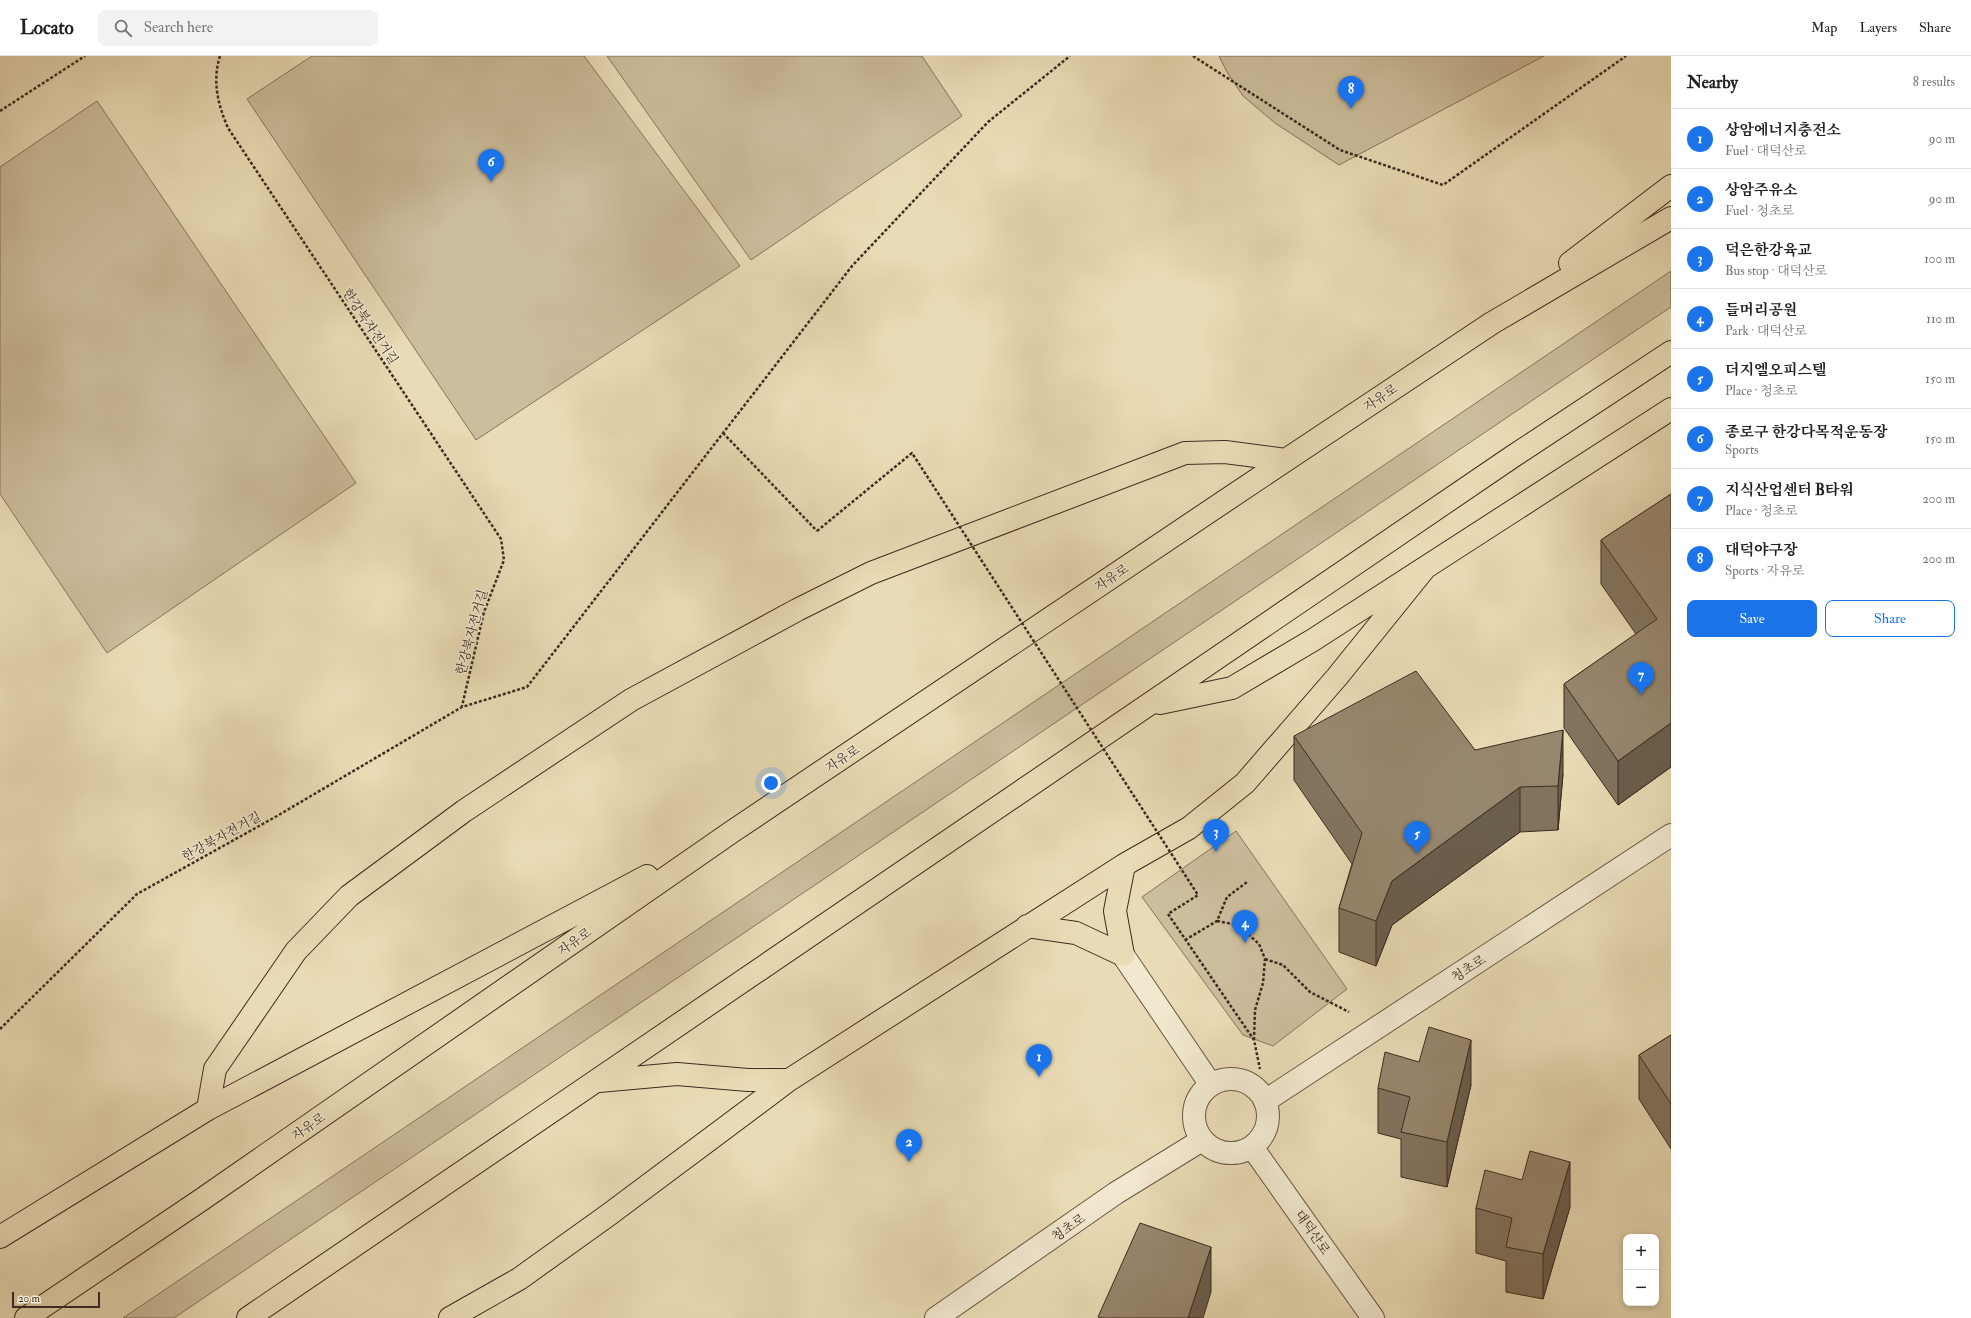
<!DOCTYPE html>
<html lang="en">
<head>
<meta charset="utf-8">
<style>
	body { margin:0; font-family:"IM FELL Double Pica","Noto Serif KR",serif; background:#f2f2f2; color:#202124 }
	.controls { position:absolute; right:12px; bottom:12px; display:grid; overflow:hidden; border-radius:8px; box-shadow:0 2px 6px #0003 }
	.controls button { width:36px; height:36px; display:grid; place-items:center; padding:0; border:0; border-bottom:1px solid #e0e0e0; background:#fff; color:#202124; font:20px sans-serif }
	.scale { position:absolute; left:12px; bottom:10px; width:88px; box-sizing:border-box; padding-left:4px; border:2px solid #3e2b21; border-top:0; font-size:11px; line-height:14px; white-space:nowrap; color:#3e2b21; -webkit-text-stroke:3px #f1e8cf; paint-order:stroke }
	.you { position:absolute; left:771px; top:727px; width:14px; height:14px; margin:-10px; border:3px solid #fff; border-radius:50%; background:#1a73e8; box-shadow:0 0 0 6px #1a73e833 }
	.badge { display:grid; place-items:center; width:26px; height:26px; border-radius:50%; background:#1a73e8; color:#fff; font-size:13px; font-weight:700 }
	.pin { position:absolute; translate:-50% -33px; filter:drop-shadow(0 1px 2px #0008) }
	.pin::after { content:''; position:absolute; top:21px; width:14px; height:12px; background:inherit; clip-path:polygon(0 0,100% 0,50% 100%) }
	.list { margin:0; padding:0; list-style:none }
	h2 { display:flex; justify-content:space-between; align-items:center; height:52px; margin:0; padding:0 16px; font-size:17px }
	h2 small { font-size:13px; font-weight:400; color:#757577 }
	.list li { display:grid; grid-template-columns:26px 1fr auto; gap:12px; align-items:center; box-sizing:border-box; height:60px; padding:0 16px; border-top:1px solid #e0e0e0 }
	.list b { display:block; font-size:15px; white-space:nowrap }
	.list p { margin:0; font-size:13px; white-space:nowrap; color:#757577 }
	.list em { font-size:13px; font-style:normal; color:#757577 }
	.actions { display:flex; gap:8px; padding:12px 16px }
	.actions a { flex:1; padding:9px 0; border:1px solid #1a73e8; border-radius:8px; text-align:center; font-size:14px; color:#1a73e8 }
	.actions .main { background:#1a73e8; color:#fff }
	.icon { flex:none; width:22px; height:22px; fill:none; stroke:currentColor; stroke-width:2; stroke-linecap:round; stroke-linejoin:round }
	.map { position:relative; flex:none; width:1671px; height:1262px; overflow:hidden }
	header { display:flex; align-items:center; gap:24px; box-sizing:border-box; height:56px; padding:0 20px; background:#fff; border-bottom:1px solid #e0e0e0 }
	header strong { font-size:19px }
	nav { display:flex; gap:22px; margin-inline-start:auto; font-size:14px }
	.search { width:280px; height:36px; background:#f2f2f2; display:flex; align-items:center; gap:10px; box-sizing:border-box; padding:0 14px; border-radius:8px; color:#757577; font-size:15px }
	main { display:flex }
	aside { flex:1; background:#fff }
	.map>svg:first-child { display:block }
	.green { fill:#ccbd9c; stroke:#85745e }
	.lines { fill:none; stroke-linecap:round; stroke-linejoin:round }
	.minor-casing { stroke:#695746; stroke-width:24 }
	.tertiary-casing { stroke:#695746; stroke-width:24 }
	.trunk-casing { stroke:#3e2b21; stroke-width:24 }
	.path { stroke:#3e2b21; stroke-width:2.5; stroke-dasharray:3 2; stroke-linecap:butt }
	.minor { stroke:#f1e8cf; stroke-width:22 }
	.tertiary { stroke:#f1e8cf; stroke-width:22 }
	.trunk { stroke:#e9dbb5; stroke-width:22 }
	.path-bridge { stroke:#3e2b21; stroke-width:2.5; stroke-dasharray:3 2; stroke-linecap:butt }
	.wall { fill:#82745f; stroke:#3e2b21 }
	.shaded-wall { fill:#6a5e4d; stroke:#3e2b21 }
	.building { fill:#97876e; stroke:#3e2b21 }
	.labels { text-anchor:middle; stroke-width:3; stroke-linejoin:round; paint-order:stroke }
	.street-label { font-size:13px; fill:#3e2b21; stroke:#f1e8cf }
</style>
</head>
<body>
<header>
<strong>Locato</strong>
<div class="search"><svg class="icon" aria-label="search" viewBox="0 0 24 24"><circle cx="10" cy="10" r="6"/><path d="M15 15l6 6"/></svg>Search here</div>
<nav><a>Map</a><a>Layers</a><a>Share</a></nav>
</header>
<main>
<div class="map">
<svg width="1671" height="1262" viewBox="0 0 1671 1262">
	<rect width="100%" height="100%" fill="#e9dbb5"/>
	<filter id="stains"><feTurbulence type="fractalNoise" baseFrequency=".005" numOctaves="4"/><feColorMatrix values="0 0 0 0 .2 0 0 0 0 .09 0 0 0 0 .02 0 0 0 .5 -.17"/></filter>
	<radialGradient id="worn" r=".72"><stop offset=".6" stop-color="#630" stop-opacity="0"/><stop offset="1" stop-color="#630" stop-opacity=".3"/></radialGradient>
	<path class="green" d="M312,0H584L740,210L476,384L247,43Z
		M607,0H922L962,60L751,204Z
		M1219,0H1544L1339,109L1275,67L1243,40L1227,16Z
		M97,45L356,427L107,597L0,438V111Z
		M1671,215V251L1635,275L174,1262H123Z
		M1236,775L1347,933L1273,990L1243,979L1142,841Z"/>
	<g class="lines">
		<g class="minor-casing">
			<path id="minor" d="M1265,1045L1671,779
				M936,1262L1116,1137L1202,1084"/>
		</g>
		<g class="tertiary-casing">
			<path id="tertiary" d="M1123,899L1211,1029
				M1194 1060a37 37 0 1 1 74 0a37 37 0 1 1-74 0Z
				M1252,1091L1373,1262"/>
		</g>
		<g class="trunk-casing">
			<path id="trunk" d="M1570,207L1671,130
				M1160,647L1232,632L1313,584L1671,353
				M1027,870L1076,877L1123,899
				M1123,899L1115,855L1124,809
				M599,1025L677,1018L748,1024H789
				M208,1053L215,1013L296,895L349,840L464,755L631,644L797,554L871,517L1185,397L1225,396L1286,404
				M0,1181L208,1053L647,820
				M26,1262L201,1144L733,775L1286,404L1492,267L1671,162
				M248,1262L1512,401L1671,296
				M450,1262L519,1223L607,1160L789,1024L1124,809L1189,772L1245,727L1337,621L1425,512"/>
		</g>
		<path class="path" d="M220,0C212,25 218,49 228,72L501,483L504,504L484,556L462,650
			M1193,0L1340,94L1443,129L1626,0
			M0,55L85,0
			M723,377L817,475
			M1168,858L1254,984L1260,1013
			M1217,865L1238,869L1259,888L1265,903L1263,927L1255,954L1254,983
			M1185,884L1217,865L1227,841L1247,826
			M1265,903L1283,909L1310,936L1349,956
			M0,973L137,838L277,760L462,651L527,631L852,210L988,66L1070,0"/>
		<use href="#minor" class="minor"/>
		<use href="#tertiary" class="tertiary"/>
		<use href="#trunk" class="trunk"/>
		<path class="path-bridge" d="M817,475L912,397L1198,839L1168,858"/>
	</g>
	<path class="wall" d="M1671,438V711L1618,749L1564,672V628L1636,578L1601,528V484Z
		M1294,680L1475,694L1563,718L1558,774L1520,776L1392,869L1376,910L1339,896V852L1352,808L1294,724Z
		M1671,979V1093L1639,1043V999Z
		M1471,1029L1447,1131L1401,1121V1083L1378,1077V1032Z
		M1570,1151L1543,1243L1506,1236V1205L1476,1197V1152Z"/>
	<path class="shaded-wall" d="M1671,667V711L1618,749V705Z
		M1563,674V718L1558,774V730Z
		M1520,731V776L1392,869L1376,910V865L1392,825Z
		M1471,984V1029L1447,1131V1086Z
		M1570,1106V1151L1543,1243V1198Z
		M1211,1191V1236L1203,1262H1188Z"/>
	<path class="building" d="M1671,438V667L1618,705L1564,628L1657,563L1601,484Z
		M1416,615L1475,694L1563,674L1558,730L1520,731L1392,825L1376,865L1339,852L1362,777L1294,680Z
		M1429,971L1471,984L1447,1086L1401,1076L1410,1041L1378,1032L1385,996L1419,1006Z
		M1671,979V1048L1639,999Z
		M1530,1095L1570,1106L1543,1198L1506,1191L1512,1162L1476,1152L1485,1114L1522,1124Z
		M1140,1167L1211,1191L1188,1262H1102L1098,1261Z"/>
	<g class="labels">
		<g class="street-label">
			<text transform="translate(371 270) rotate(56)" y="5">한강북자전거길</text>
			<text transform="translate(1380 341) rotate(-34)" y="5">자유로</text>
			<text transform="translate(1111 521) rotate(-34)" y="5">자유로</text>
			<text transform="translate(471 576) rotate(-75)" y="5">한강북자전거길</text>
			<text transform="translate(842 702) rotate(-34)" y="5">자유로</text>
			<text transform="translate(221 780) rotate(-29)" y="5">한강북자전거길</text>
			<text transform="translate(574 885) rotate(-35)" y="5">자유로</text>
			<text transform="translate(1468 912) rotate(-33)" y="5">청초로</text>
			<text transform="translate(308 1070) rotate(-35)" y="5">자유로</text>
			<text transform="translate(1068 1171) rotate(-35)" y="5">청초로</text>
			<text transform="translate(1313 1176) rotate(55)" y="5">대덕산로</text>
		</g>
	</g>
	<rect width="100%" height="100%" filter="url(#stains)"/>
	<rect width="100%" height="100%" fill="url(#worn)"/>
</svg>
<div class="controls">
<button>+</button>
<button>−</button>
</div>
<div class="scale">20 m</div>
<div class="you"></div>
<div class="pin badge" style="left:1039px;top:1021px">1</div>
<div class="pin badge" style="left:909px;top:1106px">2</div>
<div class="pin badge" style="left:1216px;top:796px">3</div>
<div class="pin badge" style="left:1245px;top:887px">4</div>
<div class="pin badge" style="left:1417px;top:798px">5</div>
<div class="pin badge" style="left:491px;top:126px">6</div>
<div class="pin badge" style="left:1641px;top:639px">7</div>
<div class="pin badge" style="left:1351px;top:53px">8</div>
</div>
<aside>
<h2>Nearby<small>8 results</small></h2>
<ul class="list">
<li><span class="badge">1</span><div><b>상암에너지충전소</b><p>Fuel · 대덕산로</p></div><em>90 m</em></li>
<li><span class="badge">2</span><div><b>상암주유소</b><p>Fuel · 청초로</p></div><em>90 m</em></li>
<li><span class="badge">3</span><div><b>덕은한강육교</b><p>Bus stop · 대덕산로</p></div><em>100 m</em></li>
<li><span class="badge">4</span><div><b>들머리공원</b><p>Park · 대덕산로</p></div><em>110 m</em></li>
<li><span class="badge">5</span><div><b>더지엘오피스텔</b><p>Place · 청초로</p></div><em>150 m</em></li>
<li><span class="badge">6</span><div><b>종로구 한강다목적운동장</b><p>Sports</p></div><em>150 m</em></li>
<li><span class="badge">7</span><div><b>지식산업센터 B타워</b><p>Place · 청초로</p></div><em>200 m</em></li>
<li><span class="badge">8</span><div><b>대덕야구장</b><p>Sports · 자유로</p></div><em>200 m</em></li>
</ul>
<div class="actions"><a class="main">Save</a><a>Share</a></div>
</aside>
</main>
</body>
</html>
